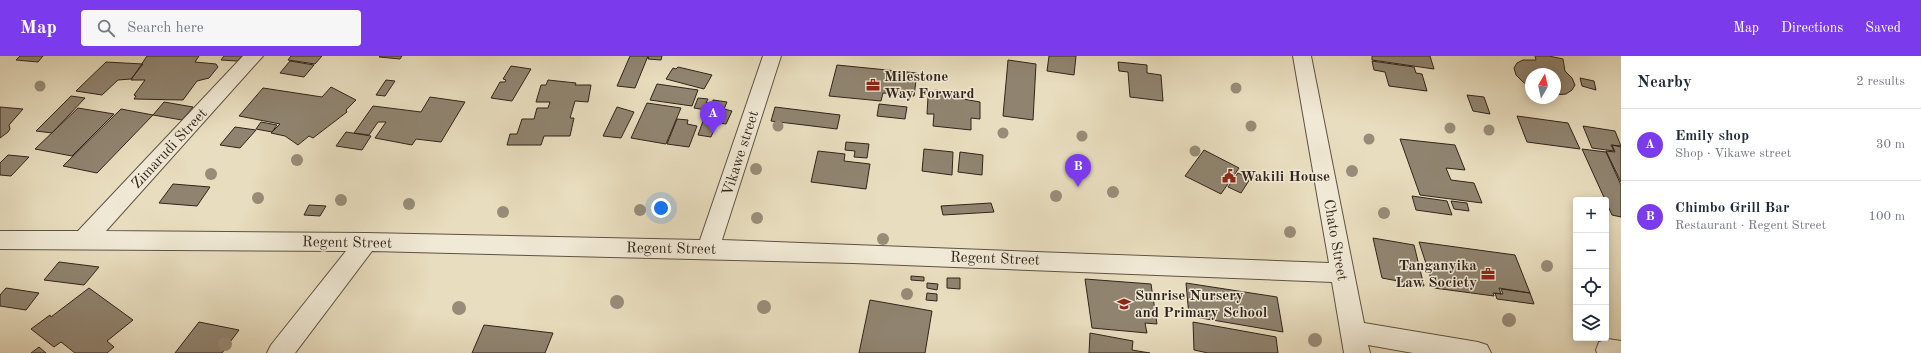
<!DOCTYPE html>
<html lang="en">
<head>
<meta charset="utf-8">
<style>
	body { margin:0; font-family:"Old Standard TT",serif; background:#f6f6f7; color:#1f2937 }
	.controls { position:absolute; right:12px; bottom:12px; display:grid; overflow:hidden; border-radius:4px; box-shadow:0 2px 10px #0003 }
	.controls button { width:36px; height:36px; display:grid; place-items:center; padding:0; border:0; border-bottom:1px solid #e0e1e3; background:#fff; color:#1f2937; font:20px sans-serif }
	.compass { position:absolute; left:1525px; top:12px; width:36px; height:36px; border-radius:50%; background:#fff; box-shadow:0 2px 10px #0003; rotate:9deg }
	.you { position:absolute; left:661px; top:152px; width:14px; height:14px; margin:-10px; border:3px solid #fff; border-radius:50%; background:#1a73e8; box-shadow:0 0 0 6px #1a73e833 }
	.badge { display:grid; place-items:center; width:26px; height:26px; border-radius:50%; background:#7c3aed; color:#fff; font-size:13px; font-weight:700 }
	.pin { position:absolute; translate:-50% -33px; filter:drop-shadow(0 1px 2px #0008) }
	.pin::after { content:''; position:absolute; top:21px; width:14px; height:12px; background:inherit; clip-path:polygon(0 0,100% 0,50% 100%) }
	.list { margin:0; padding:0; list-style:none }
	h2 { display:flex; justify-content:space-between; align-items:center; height:52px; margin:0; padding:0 16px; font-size:17px }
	h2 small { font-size:13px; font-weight:400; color:#747a83 }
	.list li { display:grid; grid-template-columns:26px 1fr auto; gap:12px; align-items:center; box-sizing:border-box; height:72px; padding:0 16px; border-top:1px solid #e0e1e3 }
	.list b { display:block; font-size:15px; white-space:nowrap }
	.list p { margin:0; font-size:13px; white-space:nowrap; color:#747a83 }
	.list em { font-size:13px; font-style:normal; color:#747a83 }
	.icon { flex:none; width:22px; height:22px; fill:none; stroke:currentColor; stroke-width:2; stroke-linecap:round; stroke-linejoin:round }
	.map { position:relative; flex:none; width:1621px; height:297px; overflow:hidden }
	header { display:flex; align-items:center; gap:24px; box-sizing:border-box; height:56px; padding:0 20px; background:#7c3aed; color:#fff }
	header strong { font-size:19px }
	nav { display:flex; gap:22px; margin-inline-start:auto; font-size:14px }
	.search { width:280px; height:36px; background:#f6f6f7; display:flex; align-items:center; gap:10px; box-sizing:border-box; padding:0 14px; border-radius:4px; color:#747a83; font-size:15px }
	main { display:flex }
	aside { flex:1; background:#fff }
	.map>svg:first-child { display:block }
	.building { fill:#908470; stroke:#31241c }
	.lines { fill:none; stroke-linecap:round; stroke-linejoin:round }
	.minor-casing { stroke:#5f5244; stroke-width:2 }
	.minor { fill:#f0e9d5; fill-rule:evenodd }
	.tree { fill:#988c78 }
	.labels { text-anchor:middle; stroke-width:3; stroke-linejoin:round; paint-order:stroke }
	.poi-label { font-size:15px; font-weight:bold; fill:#31241c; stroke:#f0e9d5; text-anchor:start }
	.street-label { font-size:15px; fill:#31241c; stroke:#f0e9d5 }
</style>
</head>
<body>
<header>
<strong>Map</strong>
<div class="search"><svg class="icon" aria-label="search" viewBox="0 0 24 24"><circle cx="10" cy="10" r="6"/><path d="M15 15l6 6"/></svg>Search here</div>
<nav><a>Map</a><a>Directions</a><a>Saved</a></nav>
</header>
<main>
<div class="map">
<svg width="1621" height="297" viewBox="0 0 1621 297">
	<rect width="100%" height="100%" fill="#e8ddbe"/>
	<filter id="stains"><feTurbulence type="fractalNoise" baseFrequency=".005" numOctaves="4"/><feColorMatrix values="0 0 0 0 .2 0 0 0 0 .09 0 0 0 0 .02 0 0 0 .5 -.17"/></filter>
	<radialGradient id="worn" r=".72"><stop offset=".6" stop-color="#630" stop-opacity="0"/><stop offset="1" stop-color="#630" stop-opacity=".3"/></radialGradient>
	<path class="building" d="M20,0H43L38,6L16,4Z
		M147,0H199L195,6L216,8L218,11L209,22L197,25L183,44L134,43L136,40L134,39L145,24H131Z
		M224,0H242L237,5L221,4Z
		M291,0H322L315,8L288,4Z
		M380,0H402L400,3L379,1Z
		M630,0H648L635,32L617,30Z
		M649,0H662L661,4L648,3Z
		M1049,0H1076L1074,19L1047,15Z
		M1372,0H1430L1434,13L1372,4Z
		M1535,0H1549L1563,3L1565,15L1572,22L1575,29L1572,34L1566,38L1555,39V18H1531V31L1523,26L1516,19L1514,12L1517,7L1523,4H1536Z
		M1008,4L1036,8L1033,64L1003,60Z
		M290,5L314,9L304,21L280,17Z
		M1372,5L1414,11L1416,17L1422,18L1427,35L1389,30L1385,16L1374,14Z
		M106,6L143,8L131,23L118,24L102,39L76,35Z
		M1118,6L1147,9V17L1161,19L1163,45L1130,41L1128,16L1119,15Z
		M837,9L917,17L914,40L883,37L881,45L829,40Z
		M511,10L531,13L512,45L491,42L500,26H505L506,24L503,23Z
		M678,11L712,19L704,33L666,23L673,12L676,13Z
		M1580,22L1594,25L1596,34L1582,30Z
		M386,24L395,25L385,40L376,39Z
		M548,24L576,27L575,29H591L588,46L575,45L570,62H574L570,80H544L541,89H507L510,78H517L522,63H534L537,52H548L550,46H536L541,29H546Z
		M657,28L698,34L692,50L650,44Z
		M331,31L356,44L346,54L347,56L313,82L309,80L298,89L285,80L271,77L280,68L239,60L263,32L322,41Z
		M935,34L952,36V41L980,46V63L971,62V74L933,70L934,58H927L928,41H935Z
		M1467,39L1484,41L1490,58L1473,55Z
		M71,40L85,42L52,77L36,75Z
		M430,41L465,46L441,86L416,83L412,89L375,82L386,66H378L369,79L354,77L373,50L421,56Z
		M698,42L708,43L706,47L712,48L713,44L727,46L724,53L732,55L726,68L707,65L712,55L694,52Z
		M164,46L193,51L182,64L153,59Z
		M647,47L681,52L666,88L631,82Z
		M879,48L907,51L905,63L877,60Z
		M0,51L23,53L9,69L10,73L8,76L0,82Z
		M617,51L634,56L621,82L603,80Z
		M775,51L840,59L837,73L771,65Z
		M78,52L114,58L72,100L35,93Z
		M121,53L153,59L97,117L63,110Z
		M1517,60L1568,67L1580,93L1527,86Z
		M677,63L688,64L687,68L697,70L689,91L667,88Z
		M703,65L717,67L711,81L698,79Z
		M261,66L277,69L272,76L256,73Z
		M1583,70L1615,75L1621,90L1611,89L1614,95L1592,92Z
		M235,71L256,74L240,92L220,89Z
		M346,76L371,80L362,94L336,90Z
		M1400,83L1455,89L1465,114L1446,112L1451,124L1474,127L1482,147L1420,139Z
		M846,86L869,88L867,102L854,101L855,95L845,94Z
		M1612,89L1621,91V126L1606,95L1615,96Z
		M924,93L953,96L952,119L922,115Z
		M1582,93L1606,96L1621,129V161L1612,159Z
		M1204,94L1239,112L1221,138L1185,120Z
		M818,95L845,98L844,105L870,108L866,133L811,126Z
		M960,96L983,99L982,119L958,116Z
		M8,99L29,101L11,120L0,119V107Z
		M1238,117L1250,123L1241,137L1228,131Z
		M173,128L210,131L197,150L159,147Z
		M1412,140L1447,145L1452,159L1416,154Z
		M1451,145L1467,147L1469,155L1454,153Z
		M991,147L994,156L943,159L941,150Z
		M309,149L326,150L320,160L304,159Z
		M1373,182L1414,189L1424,230L1382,222Z
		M1419,186L1515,199L1530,237L1499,232L1501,238L1493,237L1494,240L1434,232Z
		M59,206L99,211L84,229L44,224Z
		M911,220L924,221V225L911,224Z
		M947,222H960V233L947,232Z
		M1085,223L1151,228L1157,268L1145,267L1147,277L1092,272Z
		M927,227L938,228L937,234L927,232Z
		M1186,227L1277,241L1283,276L1189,260Z
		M6,232L39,237L26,254L0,250V239Z
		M89,232L133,264L107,285L114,291L107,297H75L61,286L54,291L31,273L50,259L51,261Z
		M1501,233L1530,237L1534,248L1497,243L1495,237L1503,238Z
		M927,237L937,238V245L926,244Z
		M870,244L932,255L925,297H859Z
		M199,266L239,274L222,297H175Z
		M1193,266L1276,281L1278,297H1208L1194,294Z
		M484,269L553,277L545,297H472Z
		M1090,277L1133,285L1132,294L1150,297H1089Z
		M39,291L46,297H31Z"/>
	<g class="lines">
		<g class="minor-casing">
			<path id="minor" d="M243,0H263L106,175L366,177L700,184L763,0H781L722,184L1329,207L1293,0H1311L1364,267L1478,286L1487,289L1491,297H1413L1368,289L1370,297H1344L1332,226L853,207L372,195L295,297H267L271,289L346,195L0,193V175H78Z
				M1608,283L1621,285V297H1597L1596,294L1599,286Z"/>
		</g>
		<use href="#minor" class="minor"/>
	</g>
	<g class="tree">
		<circle cx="40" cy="30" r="5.5"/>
		<circle cx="1236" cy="32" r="5.5"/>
		<circle cx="778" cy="70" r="5.5"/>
		<circle cx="1251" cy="70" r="5.5"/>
		<circle cx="1450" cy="72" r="5.5"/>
		<circle cx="1489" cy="74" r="5.5"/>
		<circle cx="1003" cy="77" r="5.5"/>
		<circle cx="1082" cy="80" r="5.5"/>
		<circle cx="1369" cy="83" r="5.5"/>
		<circle cx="1195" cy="95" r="5.5"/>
		<circle cx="297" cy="104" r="6"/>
		<circle cx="756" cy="113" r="6"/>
		<circle cx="1352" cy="115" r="6"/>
		<circle cx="211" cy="118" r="6"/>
		<circle cx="1113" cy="136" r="6"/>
		<circle cx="1056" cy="140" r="6"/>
		<circle cx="258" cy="142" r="6"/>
		<circle cx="341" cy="144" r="6"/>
		<circle cx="409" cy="148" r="6"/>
		<circle cx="640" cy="154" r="6"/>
		<circle cx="503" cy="156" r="6"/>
		<circle cx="1384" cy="157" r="6"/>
		<circle cx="757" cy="162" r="6"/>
		<circle cx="1290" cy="176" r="6"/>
		<circle cx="883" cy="183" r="6"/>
		<circle cx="1547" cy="210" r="6"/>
		<circle cx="907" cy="238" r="6"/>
		<circle cx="617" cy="246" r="7"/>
		<circle cx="764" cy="251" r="7"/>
		<circle cx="459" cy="252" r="7"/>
		<circle cx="1509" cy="264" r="7"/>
		<circle cx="1315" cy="284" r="7"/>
		<circle cx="225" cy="288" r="7"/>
	</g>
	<defs>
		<g id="office-bare" transform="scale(1.08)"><path d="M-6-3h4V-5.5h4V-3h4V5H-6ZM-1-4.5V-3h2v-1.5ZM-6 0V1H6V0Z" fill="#8f2418" stroke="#f0e9d5" stroke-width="2.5" paint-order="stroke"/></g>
		<g id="civic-bare" transform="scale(1.08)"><path d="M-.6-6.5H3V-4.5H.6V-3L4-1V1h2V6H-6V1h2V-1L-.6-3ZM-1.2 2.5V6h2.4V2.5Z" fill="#8f2418" stroke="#f0e9d5" stroke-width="2.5" paint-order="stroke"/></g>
		<g id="school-bare" transform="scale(1.08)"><path d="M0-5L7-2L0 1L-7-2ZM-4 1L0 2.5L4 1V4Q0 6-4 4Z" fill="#8f2418" stroke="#f0e9d5" stroke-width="2.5" paint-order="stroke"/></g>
	</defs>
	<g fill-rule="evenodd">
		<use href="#office-bare" x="873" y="29"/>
		<use href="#civic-bare" x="1229" y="120"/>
		<use href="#office-bare" x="1488" y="218"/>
		<use href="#school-bare" x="1124" y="248"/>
	</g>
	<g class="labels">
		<g class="poi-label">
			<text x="884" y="25">Milestone<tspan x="884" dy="17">Way Forward</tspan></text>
			<text x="1240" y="125">Wakili House</text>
			<text x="1477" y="214" text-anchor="end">Tanganyika<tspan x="1477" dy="17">Law Society</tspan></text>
			<text x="1135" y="244">Sunrise Nursery<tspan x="1135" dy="17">and Primary School</tspan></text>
		</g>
		<g class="street-label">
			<text transform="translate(169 92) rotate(-47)" y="5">Zimarudi Street</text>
			<text transform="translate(740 97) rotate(-72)" y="5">Vikawe street</text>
			<text transform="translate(1336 184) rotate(80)" y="5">Chato Street</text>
			<text transform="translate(347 186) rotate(1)" y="5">Regent Street</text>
			<text transform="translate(671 192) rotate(1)" y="5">Regent Street</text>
			<text transform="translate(995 202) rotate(2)" y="5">Regent Street</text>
		</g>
	</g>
	<rect width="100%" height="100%" filter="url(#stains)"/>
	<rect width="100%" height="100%" fill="url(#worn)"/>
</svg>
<div class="controls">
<button>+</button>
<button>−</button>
<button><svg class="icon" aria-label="locate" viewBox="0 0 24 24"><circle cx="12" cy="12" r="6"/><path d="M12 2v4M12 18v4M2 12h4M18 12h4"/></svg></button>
<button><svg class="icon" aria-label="layers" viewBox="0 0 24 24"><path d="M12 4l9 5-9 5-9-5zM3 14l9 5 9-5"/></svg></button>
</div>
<svg class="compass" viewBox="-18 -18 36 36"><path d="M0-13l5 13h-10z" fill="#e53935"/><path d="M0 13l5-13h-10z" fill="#747a83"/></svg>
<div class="you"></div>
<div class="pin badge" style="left:713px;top:78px">A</div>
<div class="pin badge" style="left:1078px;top:131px">B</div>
</div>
<aside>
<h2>Nearby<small>2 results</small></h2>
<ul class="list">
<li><span class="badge">A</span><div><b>Emily shop</b><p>Shop · Vikawe street</p></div><em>30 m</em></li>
<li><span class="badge">B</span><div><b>Chimbo Grill Bar</b><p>Restaurant · Regent Street</p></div><em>100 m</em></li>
</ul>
</aside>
</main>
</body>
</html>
